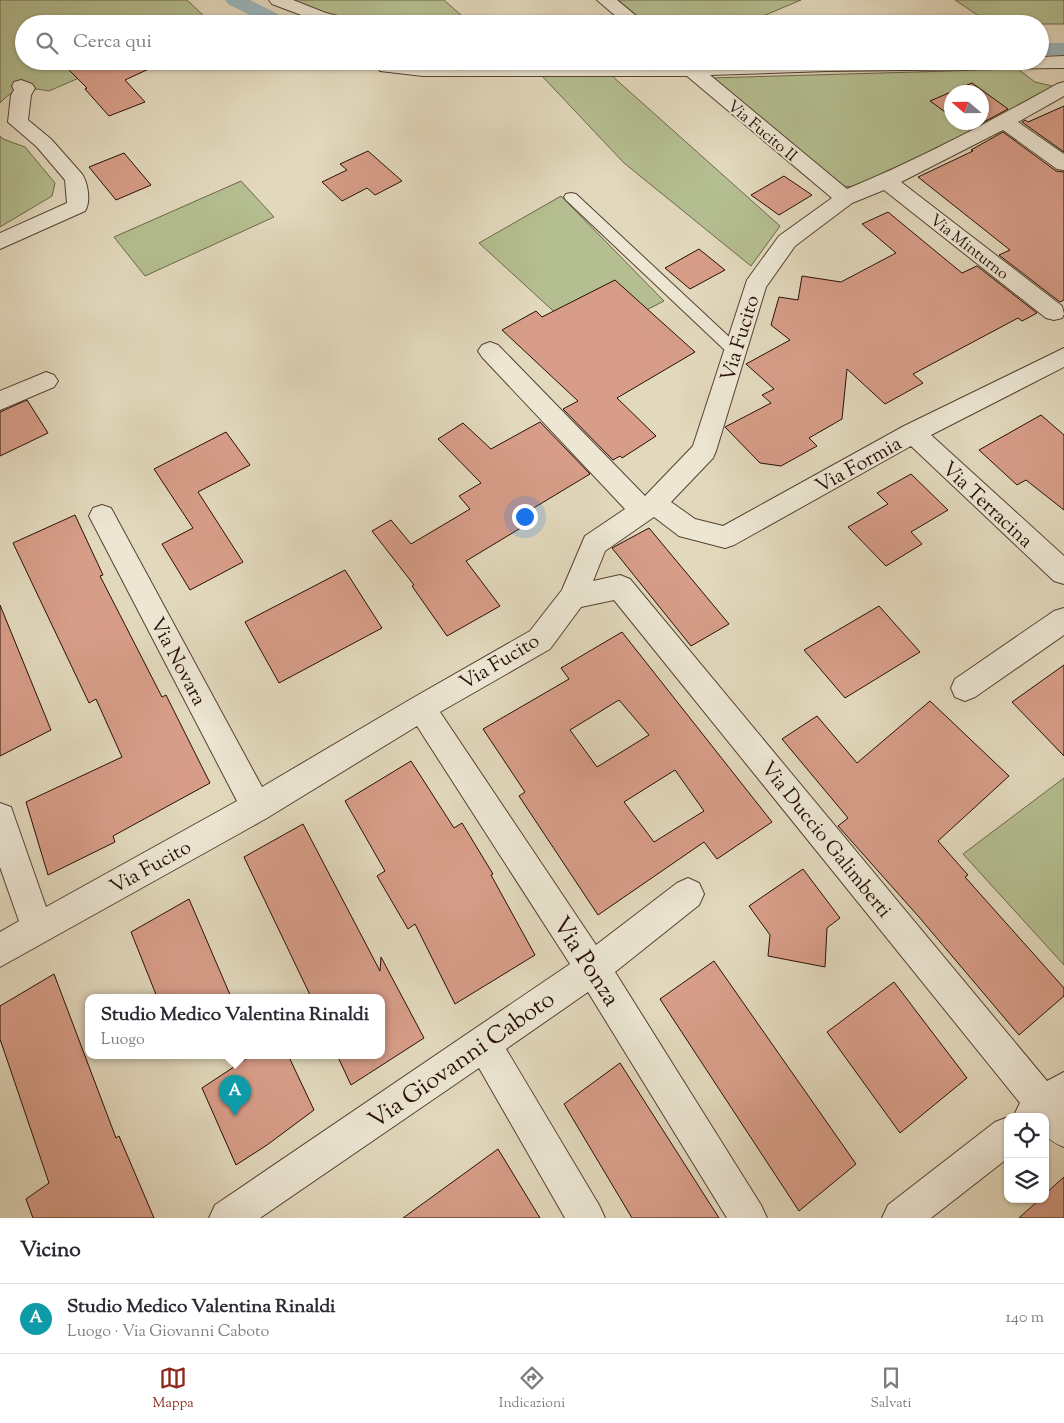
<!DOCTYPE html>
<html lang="it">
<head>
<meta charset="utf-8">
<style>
	body { margin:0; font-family:"Sorts Mill Goudy",serif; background:#f7f7f7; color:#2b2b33 }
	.controls { position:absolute; right:15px; bottom:15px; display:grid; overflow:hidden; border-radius:10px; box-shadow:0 1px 4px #0004 }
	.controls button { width:45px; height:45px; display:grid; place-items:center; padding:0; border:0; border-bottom:1px solid #e1e1e2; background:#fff; color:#2b2b33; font:25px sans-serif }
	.compass { position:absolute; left:944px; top:85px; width:45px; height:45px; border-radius:50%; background:#fff; box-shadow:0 1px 4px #0004; rotate:290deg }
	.you { position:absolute; left:524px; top:516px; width:18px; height:18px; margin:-12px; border:4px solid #fff; border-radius:50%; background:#1a73e8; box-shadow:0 0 0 8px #1a73e833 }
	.badge { display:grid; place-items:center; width:32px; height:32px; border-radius:50%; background:#8f2418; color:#fff; font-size:16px; font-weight:700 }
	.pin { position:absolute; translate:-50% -41px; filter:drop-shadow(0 1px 2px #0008) }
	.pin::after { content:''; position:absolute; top:26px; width:18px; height:15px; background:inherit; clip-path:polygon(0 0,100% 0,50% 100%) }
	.popup { position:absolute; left:85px; top:994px; width:300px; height:65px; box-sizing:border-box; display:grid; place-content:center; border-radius:10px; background:#fff; filter:drop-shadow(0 1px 4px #0005); font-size:16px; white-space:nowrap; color:#7c7c81 }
	.popup b { font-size:19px; color:#2b2b33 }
	.popup::after { content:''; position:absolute; left:50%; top:100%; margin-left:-10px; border:10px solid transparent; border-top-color:#fff }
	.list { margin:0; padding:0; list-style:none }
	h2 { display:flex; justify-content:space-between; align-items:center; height:65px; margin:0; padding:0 20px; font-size:21px }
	h2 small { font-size:16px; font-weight:400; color:#7c7c81 }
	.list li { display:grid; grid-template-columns:32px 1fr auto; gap:15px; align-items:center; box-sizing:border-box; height:70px; padding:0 20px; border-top:1px solid #e1e1e2 }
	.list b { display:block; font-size:19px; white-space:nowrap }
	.list p { margin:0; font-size:16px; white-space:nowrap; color:#7c7c81 }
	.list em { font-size:16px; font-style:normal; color:#7c7c81 }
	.icon { flex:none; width:28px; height:28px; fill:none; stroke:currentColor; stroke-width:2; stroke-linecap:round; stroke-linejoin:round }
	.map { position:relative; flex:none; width:1064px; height:1218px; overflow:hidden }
	.search { position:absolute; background:#fff; box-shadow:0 1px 4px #0004; left:15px; right:15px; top:15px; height:55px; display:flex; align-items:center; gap:12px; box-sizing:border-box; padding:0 18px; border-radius:28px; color:#7c7c81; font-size:19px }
	.sheet { height:135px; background:#fff }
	nav { display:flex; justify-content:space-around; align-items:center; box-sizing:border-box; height:70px; border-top:1px solid #e1e1e2; background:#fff; font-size:14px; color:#7c7c81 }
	nav a { display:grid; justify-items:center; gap:2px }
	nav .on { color:#8f2418 }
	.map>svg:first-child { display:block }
	.green { fill:#b4be90; stroke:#6e664a; fill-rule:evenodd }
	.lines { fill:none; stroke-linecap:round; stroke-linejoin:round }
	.canal { fill:#9bb6bd; fill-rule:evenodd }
	.building { fill:#d79d88; stroke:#280f04; fill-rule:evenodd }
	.lane-casing { stroke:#564132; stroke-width:2 }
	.street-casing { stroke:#564132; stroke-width:2 }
	.lane { fill:#ece6d3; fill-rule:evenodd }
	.street { fill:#ece6d3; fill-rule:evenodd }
	.labels { text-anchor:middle; stroke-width:4; stroke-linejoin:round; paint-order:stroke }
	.far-street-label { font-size:16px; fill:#280f04; stroke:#ece6d3 }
	.street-label { font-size:20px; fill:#280f04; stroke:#ece6d3 }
	.near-street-label { font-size:24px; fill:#280f04; stroke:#ece6d3 }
</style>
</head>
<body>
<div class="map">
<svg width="1064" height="1218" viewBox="0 0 1064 1218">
	<rect width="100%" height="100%" fill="#e2d8bc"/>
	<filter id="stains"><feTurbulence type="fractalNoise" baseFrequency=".004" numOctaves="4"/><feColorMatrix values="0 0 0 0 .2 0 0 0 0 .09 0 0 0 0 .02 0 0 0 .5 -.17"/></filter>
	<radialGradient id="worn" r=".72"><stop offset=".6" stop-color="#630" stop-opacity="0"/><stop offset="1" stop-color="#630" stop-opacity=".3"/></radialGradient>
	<path class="green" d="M0,0H187L204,16L201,24H24V61H118L49,91C29,87 14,87 0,103Z
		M292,0H444L471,24H366L322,12Z
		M618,0H801L744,24H647Z
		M955,0H1064V24H991Z
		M1018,69L1035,82L1056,87L962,136L856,187L840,186L710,78ZM952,92H982V122H952Z
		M611,75L780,226L751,266L624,163L542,76Z
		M0,136L3,139L25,147L55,183L52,196L0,227Z
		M241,181L274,217L145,276L114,237Z
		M561,196L664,301L586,341L479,243Z
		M1064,778V965L963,854Z"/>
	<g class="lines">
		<path class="canal" d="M225,0H250L290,20L293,24H267L228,4Z
			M1040,43H1064V55H1040Z"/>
	</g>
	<path class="building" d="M60,61H166L125,80L145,102L109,116L85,89L87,88Z
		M972,83L1008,109L969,130L959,122H982V92H952V117L930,101Z
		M1064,106V152L1022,122L1025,120L1028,122Z
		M1003,132L1056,171L1064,172V300L1060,302L999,255L1010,250L918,177L973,151L971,150Z
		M368,151L402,181L375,195L367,188L342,201L322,182L347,170L340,164Z
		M124,153L151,185L116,200L89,167Z
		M784,176L812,195L779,215L751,195Z
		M888,212L962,273L977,266L1037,313L1022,321L1018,318L913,374L923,383L885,404L847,369L842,419L809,438L817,446L781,466L760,463L725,427L771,403L762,395L774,389L746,364L790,340L771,325L779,297L798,300L802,276L841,282L896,253L862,224Z
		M699,249L725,270L690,289L665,268Z
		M615,280L695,352L617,398L656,436L622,458L620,456L613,460L563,409L578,401L502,330L536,311L542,317Z
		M27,400L48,433L0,456V412Z
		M1041,415L1064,435V510L1026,480L1017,485L979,450Z
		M540,422L590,474L527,512L534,520L466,561L500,606L447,636L412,586L414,585L372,531L391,520L411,544L470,509L459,496L481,483L438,439L463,423L491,449Z
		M226,432L250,465L198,492L243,562L190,590L162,544L193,528L154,469Z
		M911,474L948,510L911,532L922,544L886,566L848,527L888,504L877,493Z
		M75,515L103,575L100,576L162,697L166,695L210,783L113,836L115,842L48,875L26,802L122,757L96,699L89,703L13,543Z
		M649,528L729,624L691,646L612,548Z
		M345,570L382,628L279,683L245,622Z
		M0,605L51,730L0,756Z
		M879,606L920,652L845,698L804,650Z
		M622,632L772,822L717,859L704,842L598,915L519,796L525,792L483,729L569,679L561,668ZM619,700L649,735L597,767L570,730ZM675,770L704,811L654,842L624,802Z
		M1064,665V756L1012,702Z
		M930,701L1009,776L938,841L968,875L965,877L1064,988V996L1019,1035L919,917L838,826L848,818L782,739L817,716L857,763Z
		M411,761L454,828L462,823L493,874L491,875L535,955L455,1004L415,924L408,929L377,876L385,871L345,801Z
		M303,824L380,971L381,957L424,1038L351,1085L337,1055H381V997H311L244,857Z
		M803,869L840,918L827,928L825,967L768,956L770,935L749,906Z
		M189,899L231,997H157L131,932Z
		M714,961L856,1164L799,1211L660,999Z
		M54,974L116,1138L119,1136L154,1218H33L26,1199L49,1183L0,1039V1006Z
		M894,982L967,1078L900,1133L827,1032Z
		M252,1055H288L314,1110L267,1145L236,1165L202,1088Z
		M620,1063L719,1218H632L564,1104Z
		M498,1149L540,1218H403Z
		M1064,1177V1218H1019L1040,1199H1045V1194Z"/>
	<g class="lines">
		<g class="lane-casing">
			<path id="lane" d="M571,193L576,194L740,347L742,351L740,355L735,356L730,355L566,200L564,197L566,194Z"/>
		</g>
		<g class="street-casing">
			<path id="street" d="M269,0H293L326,13L353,20L356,24H325L272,4Z
				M597,0H617L646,24H625Z
				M1064,56V68L827,71L710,75L847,189C920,159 989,122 1057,84L1064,82V96L1018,122L1064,154V170L1057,169L1003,130L901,182L1062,306L1064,314L1062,318L1054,320L1046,318L884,190L852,203L795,246L766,287L716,451L713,458L671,502L695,519L723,526L904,426L1064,348V367L931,435L1064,556V584L1054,581L911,446L734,545L725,548L679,536L654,517L605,551L593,581L620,575L630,579L1047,1081L1064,1072V1147C1045,1139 1045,1136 1045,1117H1013L1020,1103L614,600L581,607L550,649L440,712L596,945L677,883L688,878L699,883L704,894L699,905L615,972L761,1205L767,1218H727L588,992L506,1049L599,1205L605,1218H565L479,1068L260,1218H209L215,1205L570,964L417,726L267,818L0,967V932L19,921L0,867V803L11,807L46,907L237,801L89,516L93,508L102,505L111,508L262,787L411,699L530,631L562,590L585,536L625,509L482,357L478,351L482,345L490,342L498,345L645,496L693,446L747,280L779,236L832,198L687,76H423L380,71L378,67L380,63L387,61L423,64H676L678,61H693L697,64L777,61H1040V57Z
				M21,80L32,84L35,88L31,95L28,120L51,139L82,174C88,183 91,202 85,211L0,249V233L67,203L65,180L37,147L8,122L11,95L14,90L12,86L14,82Z
				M46,372L54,375L58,381L54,387L0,410V391Z
				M1064,608V635L975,697L965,701L955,697L951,688L955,679L1054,611Z
				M1008,1117V1158L931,1218H882L888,1205L995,1122Z"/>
		</g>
		<use href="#lane" class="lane"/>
		<use href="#street" class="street"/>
	</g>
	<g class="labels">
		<g class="far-street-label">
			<text transform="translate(763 130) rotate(40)" y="6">Via Fucito II</text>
			<text transform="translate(970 246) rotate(38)" y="6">Via Minturno</text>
		</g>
		<g class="street-label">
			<text transform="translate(739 338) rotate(-73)" y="7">Via Fucito</text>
			<text transform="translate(858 464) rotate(-29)" y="7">Via Formia</text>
			<text transform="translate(988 504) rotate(43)" y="7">Via Terracina</text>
			<text transform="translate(179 661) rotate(62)" y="7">Via Novara</text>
			<text transform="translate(499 661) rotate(-31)" y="7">Via Fucito</text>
			<text transform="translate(827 839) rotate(51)" y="7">Via Duccio Galimberti</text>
			<text transform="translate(150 866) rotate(-29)" y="7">Via Fucito</text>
		</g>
		<g class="near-street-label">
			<text transform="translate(587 961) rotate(57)" y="8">Via Ponza</text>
			<text transform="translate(461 1059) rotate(-35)" y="8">Via Giovanni Caboto</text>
		</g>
	</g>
	<rect width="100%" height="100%" filter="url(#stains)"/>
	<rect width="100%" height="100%" fill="url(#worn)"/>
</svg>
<div class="controls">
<button><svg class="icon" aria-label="locate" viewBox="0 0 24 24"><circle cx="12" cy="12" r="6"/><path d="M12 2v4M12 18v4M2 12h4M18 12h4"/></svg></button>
<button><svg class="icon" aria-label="layers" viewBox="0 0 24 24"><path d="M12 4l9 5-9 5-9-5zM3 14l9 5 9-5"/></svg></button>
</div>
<svg class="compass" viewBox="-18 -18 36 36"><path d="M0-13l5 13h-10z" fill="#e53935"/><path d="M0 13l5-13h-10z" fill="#7c7c81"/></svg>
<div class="you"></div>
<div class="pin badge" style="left:235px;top:1116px;background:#0f9aa8">A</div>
<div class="popup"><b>Studio Medico Valentina Rinaldi</b>Luogo</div>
<div class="search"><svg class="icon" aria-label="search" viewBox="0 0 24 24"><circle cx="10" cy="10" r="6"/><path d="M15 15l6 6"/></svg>Cerca qui</div>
</div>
<section class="sheet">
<h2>Vicino<small></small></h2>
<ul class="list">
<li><span class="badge" style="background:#0f9aa8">A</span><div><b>Studio Medico Valentina Rinaldi</b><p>Luogo · Via Giovanni Caboto</p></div><em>140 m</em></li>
</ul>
</section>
<nav>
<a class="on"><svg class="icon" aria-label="map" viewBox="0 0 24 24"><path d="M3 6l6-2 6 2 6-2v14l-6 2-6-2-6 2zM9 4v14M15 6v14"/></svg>Mappa</a>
<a><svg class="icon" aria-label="directions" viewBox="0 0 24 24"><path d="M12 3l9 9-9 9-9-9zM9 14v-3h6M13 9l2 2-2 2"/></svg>Indicazioni</a>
<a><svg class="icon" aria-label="saved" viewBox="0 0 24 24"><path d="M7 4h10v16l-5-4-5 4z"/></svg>Salvati</a>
</nav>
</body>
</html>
